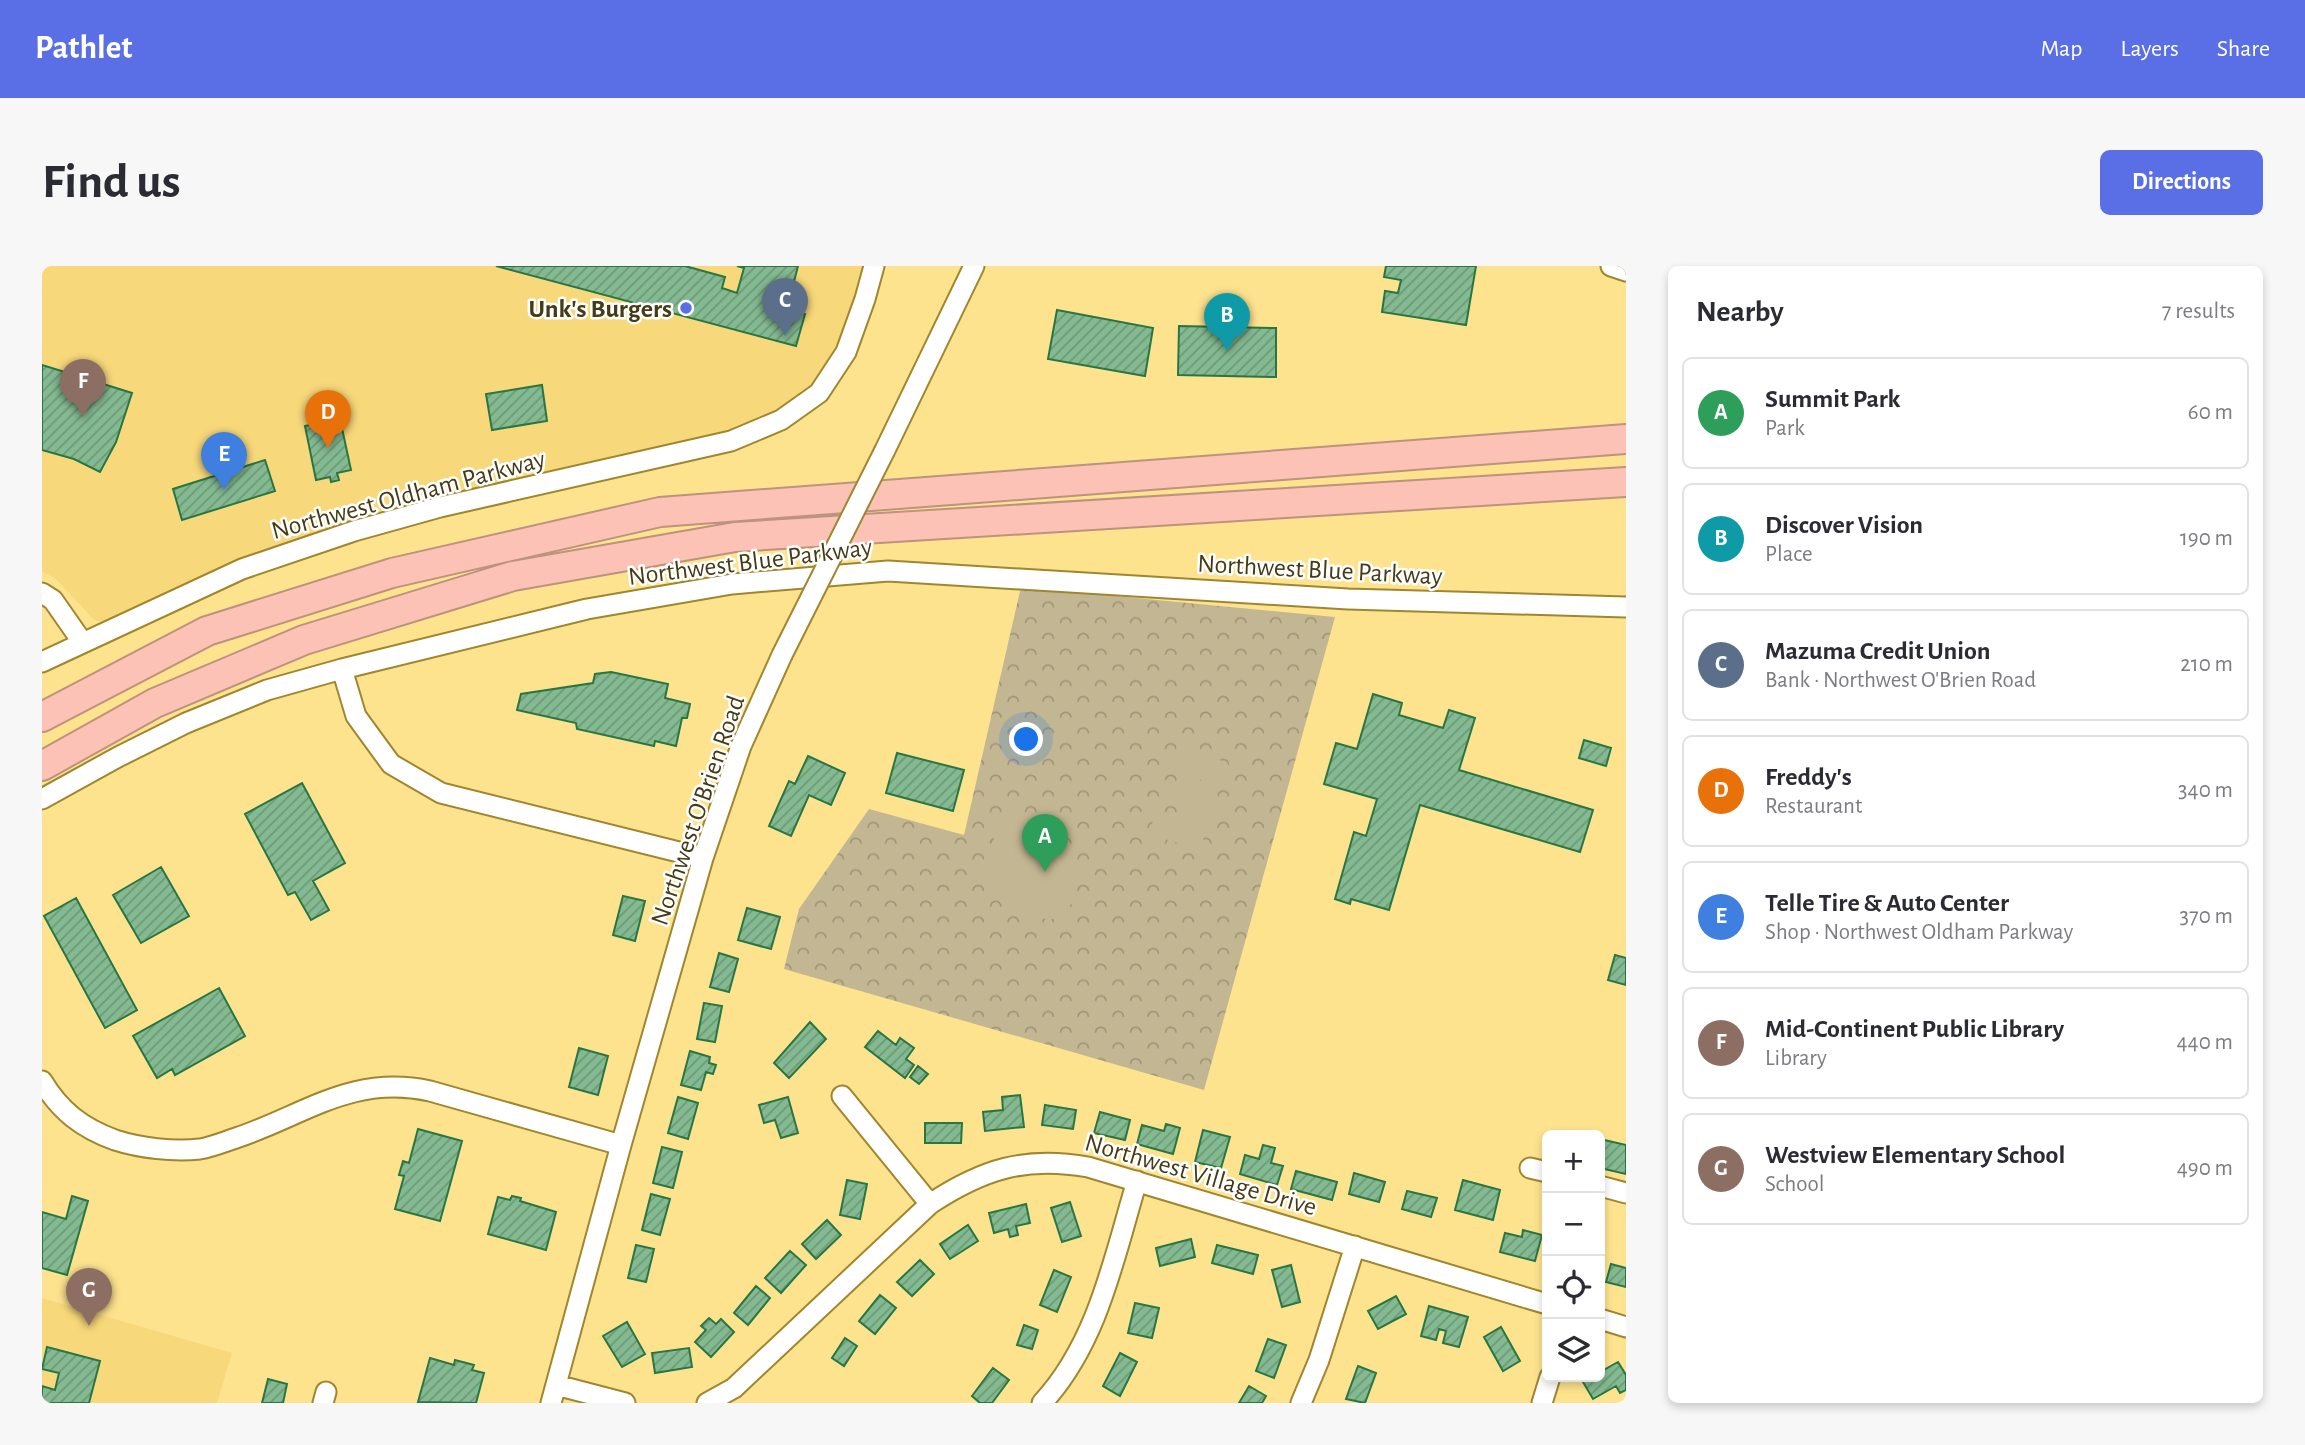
<!DOCTYPE html>
<html lang="en">
<head>
<meta charset="utf-8">
<style>
	body { margin:0; font-family:"Alegreya Sans",sans-serif; background:#f7f7f7; color:#2b2b33 }
	.controls { position:absolute; right:21px; bottom:21px; display:grid; overflow:hidden; border-radius:10px; box-shadow:0 4px 10px #0003 }
	.controls button { width:63px; height:63px; display:grid; place-items:center; padding:0; border:0; border-bottom:2px solid #e1e1e2; background:#fff; color:#2b2b33; font:35px sans-serif }
	.you { position:absolute; left:985px; top:474px; width:24px; height:24px; margin:-18px; border:5px solid #fff; border-radius:50%; background:#1a73e8; box-shadow:0 0 0 10px #1a73e833 }
	.badge { display:grid; place-items:center; width:46px; height:46px; border-radius:50%; background:#5a6fe6; color:#fff; font-size:23px; font-weight:700 }
	.pin { position:absolute; translate:-50% -58px; filter:drop-shadow(0 2px 4px #0008) }
	.pin::after { content:''; position:absolute; top:37px; width:24px; height:21px; background:inherit; clip-path:polygon(0 0,100% 0,50% 100%) }
	.list { margin:0; padding:0; list-style:none }
	h2 { display:flex; justify-content:space-between; align-items:center; height:91px; margin:0; padding:0 28px; font-size:30px }
	h2 small { font-size:23px; font-weight:400; color:#7c7c81 }
	.list li { display:grid; grid-template-columns:46px 1fr auto; gap:21px; align-items:center; box-sizing:border-box; height:112px; margin:0 14px 14px; padding:0 14px; border:2px solid #e1e1e2; border-radius:10px }
	.list b { display:block; font-size:26px; white-space:nowrap }
	.list p { margin:0; font-size:23px; white-space:nowrap; color:#7c7c81 }
	.list em { font-size:23px; font-style:normal; color:#7c7c81 }
	.icon { flex:none; width:38px; height:38px; fill:none; stroke:currentColor; stroke-width:2; stroke-linecap:round; stroke-linejoin:round }
	.map { position:relative; flex:none; width:1584px; height:1137px; overflow:hidden; border-radius:10px }
	header { display:flex; align-items:center; gap:42px; box-sizing:border-box; height:98px; padding:0 35px; background:#5a6fe6; color:#fff }
	header strong { font-size:33px }
	nav { display:flex; gap:38px; margin-inline-start:auto; font-size:24px }
	.intro { display:flex; align-items:center; justify-content:space-between; box-sizing:border-box; height:168px; padding:0 42px }
	h1 { margin:0; font-size:49px }
	.button { padding:18px 32px; border-radius:10px; background:#5a6fe6; color:#fff; font-size:24px; font-weight:700 }
	main { display:flex; gap:42px; padding:0 42px }
	aside { flex:1; background:#fff; border-radius:10px; box-shadow:0 4px 10px #0003 }
	.map>svg:first-child { display:block }
	.built { fill:#f7d87a }
	.park { fill:url(#park-crowns) }
	.pitch { fill:#c3b793 }
	.building { fill:url(#building-hatch); stroke:#297645; stroke-width:2 }
	.lines { fill:none; stroke-linecap:round; stroke-linejoin:round }
	.minor-casing { stroke:#a0862e; stroke-width:23 }
	.highway-casing { stroke:#bc937e; stroke-width:32 }
	.minor { stroke:#fff; stroke-width:19 }
	.highway { stroke:#fcc2b5; stroke-width:28 }
	.minor-bridge-casing { stroke:#a0862e; stroke-width:23; stroke-linecap:butt }
	.minor-bridge { stroke:#fff; stroke-width:19 }
	.poi-dot { fill:#5a6fe6; stroke:#fff; stroke-width:2.5 }
	.labels { text-anchor:middle; stroke-width:5; stroke-linejoin:round; paint-order:stroke }
	.poi-label { font-size:26px; font-weight:bold; fill:#463b17; stroke:#fff; text-anchor:end }
	.street-label { font-size:26px; fill:#463b17; stroke:#fff }
</style>
</head>
<body>
<header>
<strong>Pathlet</strong>
<nav><a>Map</a><a>Layers</a><a>Share</a></nav>
</header>
<div class="intro"><h1>Find us</h1><a class="button">Directions</a></div>
<main>
<div class="map">
<svg width="1584" height="1137" viewBox="0 0 1584 1137">
	<defs>
		<pattern id="park-crowns" width="20" height="18" patternUnits="userSpaceOnUse" patternTransform="scale(1.75)"><rect width="20" height="18" fill="#c3b793"/><path d="M2 6a3 3 0 1 1 6 0M12 15a3 3 0 1 1 6 0" fill="none" stroke="#a09677"/></pattern>
		<pattern id="building-hatch" width="6" height="6" patternUnits="userSpaceOnUse" patternTransform="scale(1.75)"><rect width="6" height="6" fill="#84ba92"/><path d="M-1 1l2-2M0 6l6-6M5 7l2-2" fill="none" stroke="#6e9876"/></pattern>
	</defs>
	<rect width="100%" height="100%" fill="#fee38e"/>
	<path class="built" d="M0,0H828L789,110L758,135L693,167L352,250L66,357L52,354L13,312L0,306Z
		M0,1032L190,1087L175,1137H0Z"/>
	<path class="park" d="M979,321L1293,351L1162,824L742,703L757,643L827,543L922,569Z"/>
	<path class="pitch" d="M1135,480L1186,497L1178,520L1127,504Z
		M1124,513L1176,529L1168,552L1117,536Z
		M1114,545L1165,561L1158,584L1107,568Z
		M968,553L1003,566L1026,581L1038,611L1030,637L1013,653L986,652L959,638L944,613L954,562Z"/>
	<path class="building" d="M454,0H643L683,11L680,22L695,27L702,2L695,0H756L745,43L763,48L754,80Z
		M1344,0H1434L1424,59L1340,46L1343,25L1356,27L1359,14L1342,11Z
		M1015,44L1111,62L1103,110L1006,93Z
		M1137,60L1234,62V111L1136,109Z
		M0,99L90,127L74,176L58,206L32,193L0,184Z
		M500,119L505,155L450,164L444,128Z
		M298,153L309,204L295,207L297,214L289,216L288,211L274,214L263,160Z
		M223,194L233,225L140,254L131,223Z
		M569,406L626,418L623,432L648,438L645,452H640L634,480L613,475L612,480L535,463L534,457L475,444L479,428L551,417L553,408Z
		M1331,428L1360,437L1357,449L1401,462L1407,444L1433,452L1417,504L1551,544L1538,586L1378,539L1347,644L1309,633L1308,638L1293,633L1312,566L1324,570L1335,533L1282,518L1294,477L1315,483Z
		M1542,474L1569,482L1564,500L1537,492Z
		M855,487L922,504L911,545L844,527Z
		M766,490L803,507L789,539L767,529L749,570L727,560L747,515L753,518Z
		M260,517L303,597L271,615L287,644L269,654L253,626L246,629L203,548Z
		M119,601L147,650L99,677L71,629Z
		M581,630L603,635L593,675L571,669Z
		M34,632L95,744L63,762L2,650Z
		M705,642L738,651L729,683L696,674Z
		M677,687L696,693L687,726L668,721Z
		M1573,689L1584,692V719L1566,714Z
		M177,722L203,770L133,809L130,803L115,812L91,770Z
		M662,737L680,740L673,776L655,773Z
		M768,756L784,773L747,812L732,797Z
		M836,765L854,779L858,772L872,782L864,793L872,799L863,812L823,781Z
		M537,782L566,790L556,829L527,821Z
		M648,785L668,791L667,797L674,799L671,808L664,806L659,824L639,819Z
		M876,800L886,808L877,818L868,811Z
		M978,829L982,861L943,865L941,846L961,844L960,831Z
		M636,831L656,837L646,873L626,867Z
		M746,831L756,867L739,872L733,854L722,857L717,839Z
		M1003,839L1034,844L1031,863L1000,859Z
		M1058,846L1088,854L1083,874L1052,867Z
		M883,857H920L919,877H883Z
		M1124,858L1138,862L1131,888L1095,878L1100,859L1122,865Z
		M376,863L420,875L398,955L353,943L362,910L357,909L361,895L367,897Z
		M1161,864L1188,871L1179,902L1153,896Z
		M1558,873L1584,879V908L1558,902Z
		M1221,879L1233,882L1229,897L1241,900L1235,919L1198,908L1203,889L1217,893Z
		M620,881L640,886L631,922L611,917Z
		M1254,905L1295,916L1290,934L1249,923Z
		M1312,907L1343,916L1337,936L1307,928Z
		M805,914L825,918L818,953L798,949Z
		M1421,914L1458,924L1451,954L1413,944Z
		M1365,925L1395,932L1389,951L1360,943Z
		M609,928L628,933L618,969L600,964Z
		M30,930L46,935L25,1009L0,1002V946L24,953Z
		M470,930L479,932L478,935L514,946L504,984L446,968L456,931L468,934Z
		M1028,936L1039,970L1020,976L1009,942Z
		M984,938L988,957L974,960L976,969L968,971L966,963L952,967L947,947Z
		M785,954L799,969L774,993L760,978Z
		M926,959L936,975L908,993L898,978Z
		M1481,964L1500,969L1493,995L1458,986L1463,967L1480,971Z
		M1149,973L1153,991L1118,1000L1114,982Z
		M594,979L612,983L604,1016L586,1012Z
		M1175,979L1216,989L1211,1008L1170,997Z
		M748,985L764,999L739,1027L723,1012Z
		M878,994L892,1008L870,1030L855,1016Z
		M1569,998L1584,1002V1021L1564,1016Z
		M1249,999L1258,1036L1240,1041L1230,1004Z
		M1012,1004L1029,1011L1015,1046L998,1039Z
		M714,1020L728,1032L706,1059L692,1047Z
		M838,1029L854,1042L833,1068L817,1055Z
		M1354,1030L1364,1048L1336,1063L1326,1045Z
		M1093,1037L1117,1042L1110,1072L1086,1067Z
		M1387,1040L1426,1051L1417,1081L1401,1077L1404,1065L1397,1063L1394,1074L1379,1070Z
		M667,1052L674,1058L679,1053L692,1066L669,1091L653,1076L664,1064L659,1060Z
		M585,1056L603,1088L580,1101L561,1070Z
		M982,1059L996,1064L990,1083L975,1079Z
		M1459,1061L1478,1095L1461,1105L1442,1071Z
		M803,1072L815,1080L802,1100L790,1092Z
		M1226,1073L1244,1079L1232,1112L1214,1105Z
		M5,1081L58,1095L47,1137H0V1120L13,1124L17,1107L0,1103Z
		M647,1082L650,1101L613,1107L610,1087Z
		M1078,1087L1095,1096L1078,1130L1061,1120Z
		M388,1092L412,1099L413,1094L432,1099L430,1104L442,1107L434,1137L376,1136Z
		M1576,1096L1584,1109V1124L1578,1127L1574,1120L1551,1133L1541,1116L1550,1111H1558V1106Z
		M1316,1100L1334,1107L1323,1137L1304,1133Z
		M951,1102L967,1114L950,1137H938L930,1130Z
		M226,1113L245,1118L241,1137H220Z
		M1207,1120L1224,1130L1220,1137H1197Z"/>
	<g class="lines">
		<g class="minor-casing">
			<path id="minor" d="M1569,0L1584,5
				M843,184L932,0
				M0,327L11,334L41,377
				M0,396L200,303L312,265L398,241L689,175L739,154L777,127L804,86L823,33L832,0
				M300,403L314,450L349,498L399,527L661,592
				M0,533L76,491L144,457L225,424L300,403L545,343L690,318L846,305L1306,333L1584,341
				M0,815C18,845 40,862 73,874C98,882 131,886 158,883C170,881 182,876 194,872C263,849 310,808 388,825L579,879
				M800,830L888,938
				M1488,902L1505,906
				M1558,920L1584,927
				M1558,1053L1584,1061
				M514,1119L583,1137
				M281,1137L284,1126
				M509,1137L579,879L661,592L699,480L740,389
				M665,1137L692,1122L888,938C941,903 983,890 1046,901L1505,1038
				M1000,1137C1056,1077 1072,991 1095,915
				M1259,1137L1277,1094L1313,980
				M1500,1137L1508,1111"/>
		</g>
		<g class="highway-casing">
			<path id="highway" d="M0,451L165,365L350,307L618,246L1584,173
				M0,500L113,437L262,374L471,310L693,271L1584,216"/>
		</g>
		<use href="#minor" class="minor"/>
		<use href="#highway" class="highway"/>
		<g class="minor-bridge-casing">
			<path id="minor-bridge" d="M740,389L843,184"/>
		</g>
		<use href="#minor-bridge" class="minor-bridge"/>
	</g>
	<circle class="poi-dot" cx="644" cy="42" r="7"/>
	<g class="labels">
		<g class="poi-label">
			<text x="630" y="51">Unk's Burgers</text>
		</g>
		<g class="street-label">
			<text transform="translate(366 228) rotate(-15)" y="9">Northwest Oldham Parkway</text>
			<text transform="translate(708 295) rotate(-7)" y="9">Northwest Blue Parkway</text>
			<text transform="translate(1278 303) rotate(3)" y="9">Northwest Blue Parkway</text>
			<text transform="translate(655 544) rotate(-71)" y="9">Northwest O'Brien Road</text>
			<text transform="translate(1159 908) rotate(16)" y="9">Northwest Village Drive</text>
		</g>
	</g>
</svg>
<div class="controls">
<button>+</button>
<button>−</button>
<button><svg class="icon" aria-label="locate" viewBox="0 0 24 24"><circle cx="12" cy="12" r="6"/><path d="M12 2v4M12 18v4M2 12h4M18 12h4"/></svg></button>
<button><svg class="icon" aria-label="layers" viewBox="0 0 24 24"><path d="M12 4l9 5-9 5-9-5zM3 14l9 5 9-5"/></svg></button>
</div>
<div class="you"></div>
<div class="pin badge" style="left:1003px;top:606px;background:#2e9e5b">A</div>
<div class="pin badge" style="left:1185px;top:85px;background:#0f9aa8">B</div>
<div class="pin badge" style="left:743px;top:70px;background:#5c6f8a">C</div>
<div class="pin badge" style="left:286px;top:182px;background:#e8710a">D</div>
<div class="pin badge" style="left:182px;top:224px;background:#3f7fe0">E</div>
<div class="pin badge" style="left:41px;top:151px;background:#8d6e63">F</div>
<div class="pin badge" style="left:47px;top:1060px;background:#8d6e63">G</div>
</div>
<aside>
<h2>Nearby<small>7 results</small></h2>
<ul class="list">
<li><span class="badge" style="background:#2e9e5b">A</span><div><b>Summit Park</b><p>Park</p></div><em>60 m</em></li>
<li><span class="badge" style="background:#0f9aa8">B</span><div><b>Discover Vision</b><p>Place</p></div><em>190 m</em></li>
<li><span class="badge" style="background:#5c6f8a">C</span><div><b>Mazuma Credit Union</b><p>Bank · Northwest O'Brien Road</p></div><em>210 m</em></li>
<li><span class="badge" style="background:#e8710a">D</span><div><b>Freddy's</b><p>Restaurant</p></div><em>340 m</em></li>
<li><span class="badge" style="background:#3f7fe0">E</span><div><b>Telle Tire &amp; Auto Center</b><p>Shop · Northwest Oldham Parkway</p></div><em>370 m</em></li>
<li><span class="badge" style="background:#8d6e63">F</span><div><b>Mid-Continent Public Library</b><p>Library</p></div><em>440 m</em></li>
<li><span class="badge" style="background:#8d6e63">G</span><div><b>Westview Elementary School</b><p>School</p></div><em>490 m</em></li>
</ul>
</aside>
</main>
</body>
</html>
